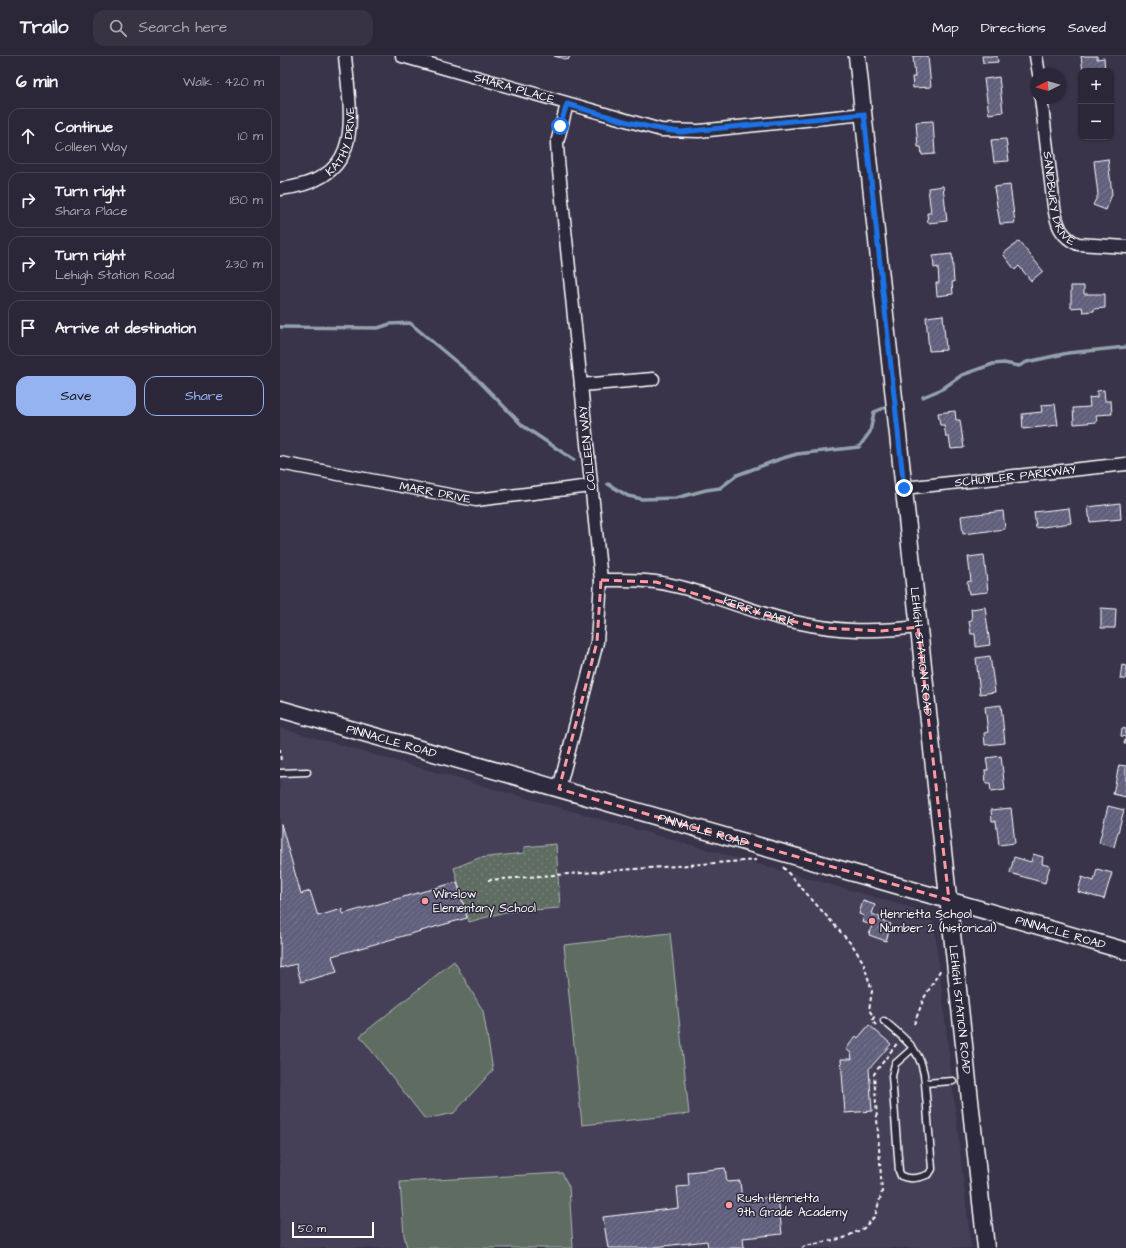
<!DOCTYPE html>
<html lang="en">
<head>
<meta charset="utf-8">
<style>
	body { margin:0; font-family:"Architects Daughter",sans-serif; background:#373343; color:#f1f3f6 }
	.controls { position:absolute; right:12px; top:12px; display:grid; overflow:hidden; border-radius:8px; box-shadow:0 1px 3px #0004 }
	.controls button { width:36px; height:36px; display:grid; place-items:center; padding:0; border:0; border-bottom:1px solid #474453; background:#2b2738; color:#f1f3f6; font:20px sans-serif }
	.compass { position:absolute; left:750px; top:12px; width:36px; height:36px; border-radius:50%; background:#2b2738; box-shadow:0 1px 3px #0004; rotate:265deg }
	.scale { position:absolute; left:12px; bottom:10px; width:82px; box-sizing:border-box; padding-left:4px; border:2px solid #fff; border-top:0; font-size:11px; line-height:14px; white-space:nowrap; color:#fff; -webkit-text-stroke:3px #2f2a3d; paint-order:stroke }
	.stop { position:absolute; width:12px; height:12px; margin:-9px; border:3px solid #1a73e8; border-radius:50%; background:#fff }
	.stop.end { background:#1a73e8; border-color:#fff; box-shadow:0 1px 4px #0008 }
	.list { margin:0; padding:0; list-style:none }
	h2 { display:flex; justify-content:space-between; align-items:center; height:52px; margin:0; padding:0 16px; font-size:17px }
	h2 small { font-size:13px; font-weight:400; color:#a6a5ae }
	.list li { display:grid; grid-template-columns:26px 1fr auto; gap:12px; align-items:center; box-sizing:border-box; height:56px; margin:0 8px 8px; padding:0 8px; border:1px solid #474453; border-radius:12px }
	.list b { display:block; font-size:15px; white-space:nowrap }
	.list p { margin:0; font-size:13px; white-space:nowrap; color:#a6a5ae }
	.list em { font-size:13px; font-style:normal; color:#a6a5ae }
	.actions { display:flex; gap:8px; padding:12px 16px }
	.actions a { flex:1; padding:9px 0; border:1px solid #95b2f1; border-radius:12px; text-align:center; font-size:14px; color:#95b2f1 }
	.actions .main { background:#95b2f1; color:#111 }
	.icon { flex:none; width:22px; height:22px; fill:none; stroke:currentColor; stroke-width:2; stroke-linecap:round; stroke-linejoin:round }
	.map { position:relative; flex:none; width:846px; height:1192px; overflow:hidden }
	header { display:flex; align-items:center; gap:24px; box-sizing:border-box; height:56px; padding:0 20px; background:#2b2738; border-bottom:1px solid #474453 }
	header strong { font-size:19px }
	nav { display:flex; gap:22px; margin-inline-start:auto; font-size:14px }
	.search { width:280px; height:36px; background:#373343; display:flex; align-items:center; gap:10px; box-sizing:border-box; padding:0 14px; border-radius:12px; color:#a6a5ae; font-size:15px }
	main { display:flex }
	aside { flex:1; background:#2b2738 }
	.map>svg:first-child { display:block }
	.built { fill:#454159 }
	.green { fill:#5e6c62; stroke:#aeb6b0 }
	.park { fill:url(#park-dots); stroke:#aeb6b0 }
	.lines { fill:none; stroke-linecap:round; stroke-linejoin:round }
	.stream { stroke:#94a2ad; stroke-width:3.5 }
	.building { fill:url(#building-hatch); stroke:#fff }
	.lane-casing { stroke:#fff; stroke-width:9 }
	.street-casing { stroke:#fff; stroke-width:15 }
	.secondary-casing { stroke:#fff; stroke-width:19 }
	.path { stroke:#fff; stroke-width:2; stroke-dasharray:4 3; stroke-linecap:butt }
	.lane { stroke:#2f2a3d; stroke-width:6 }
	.street { stroke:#2f2a3d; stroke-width:12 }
	.secondary { stroke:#2f2a3d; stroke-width:16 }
	.route { stroke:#1a73e8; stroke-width:5 }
	.marked { fill:none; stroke:#ff9aa2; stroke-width:3; stroke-dasharray:8 5; stroke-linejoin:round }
	.poi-dot { fill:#ff9aa2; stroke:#2f2a3d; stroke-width:1.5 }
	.labels { text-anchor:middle; stroke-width:3; stroke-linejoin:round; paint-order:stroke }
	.street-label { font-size:12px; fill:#fff; stroke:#2f2a3d }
	.poi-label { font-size:12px; fill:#fff; stroke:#2f2a3d; text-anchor:start }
</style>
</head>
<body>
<header>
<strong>Trailo</strong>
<div class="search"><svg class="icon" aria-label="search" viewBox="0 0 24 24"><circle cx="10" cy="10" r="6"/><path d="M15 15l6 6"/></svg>Search here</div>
<nav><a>Map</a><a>Directions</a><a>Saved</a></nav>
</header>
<main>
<aside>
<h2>6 min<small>Walk · 420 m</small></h2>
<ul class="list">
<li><svg class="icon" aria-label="ahead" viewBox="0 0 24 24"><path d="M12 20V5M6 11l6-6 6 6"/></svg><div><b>Continue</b><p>Colleen Way</p></div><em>10 m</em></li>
<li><svg class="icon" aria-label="right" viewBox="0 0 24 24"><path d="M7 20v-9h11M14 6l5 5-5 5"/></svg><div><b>Turn right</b><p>Shara Place</p></div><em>180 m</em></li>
<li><svg class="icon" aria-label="right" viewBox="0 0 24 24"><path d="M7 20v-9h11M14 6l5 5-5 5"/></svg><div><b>Turn right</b><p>Lehigh Station Road</p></div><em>230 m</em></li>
<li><svg class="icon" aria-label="arrive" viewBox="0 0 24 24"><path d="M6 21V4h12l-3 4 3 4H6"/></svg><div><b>Arrive at destination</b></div></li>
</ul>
<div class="actions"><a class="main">Save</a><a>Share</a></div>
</aside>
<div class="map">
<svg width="846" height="1192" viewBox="0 0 846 1192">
	<defs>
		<pattern id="park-dots" width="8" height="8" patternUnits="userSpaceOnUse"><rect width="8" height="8" fill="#5e6c62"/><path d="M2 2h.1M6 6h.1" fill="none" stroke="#76827a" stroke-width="1.8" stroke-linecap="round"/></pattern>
		<pattern id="building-hatch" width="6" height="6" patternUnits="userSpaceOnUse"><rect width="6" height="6" fill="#605e7c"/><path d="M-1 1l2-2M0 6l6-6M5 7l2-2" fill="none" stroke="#787690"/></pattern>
	</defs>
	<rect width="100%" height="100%" fill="#39344a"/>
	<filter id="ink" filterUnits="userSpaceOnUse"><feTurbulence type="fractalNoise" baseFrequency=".025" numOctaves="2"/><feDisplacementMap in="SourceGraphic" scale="8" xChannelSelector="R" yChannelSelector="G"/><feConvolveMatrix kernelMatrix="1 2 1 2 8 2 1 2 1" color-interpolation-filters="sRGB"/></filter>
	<g filter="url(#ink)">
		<path class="built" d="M0,672L643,855L654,867L691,1192H0Z"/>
		<path class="green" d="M390,877L409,1058L302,1069L284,889Z
			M174,905L203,955L213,1014L174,1057L145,1063L80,980Z
			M282,1117L289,1131L293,1192H127L124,1179L120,1126Z"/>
		<path class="park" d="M276,788L280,852L225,856L189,866L174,812L199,802L244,797V791Z"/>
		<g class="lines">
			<path class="stream" d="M0,271L98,272L110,268L130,267L199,325L243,370L294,404
				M643,341L662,333L682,319L713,308L724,307L739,310L747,306L788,297L846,291
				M328,428L348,440L362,443L396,442L426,434L440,432L457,419L500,403L517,398L579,391L590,376L594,356L604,352"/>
		</g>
		<path class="building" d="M274,0H290L288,4Z
			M633,0H648L651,31L633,32L632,21H635Z
			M702,0H717L718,6L703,7Z
			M801,0H817V3L824,2L825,15H803Z
			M719,21L723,56L709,58L704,23Z
			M653,65L655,98L642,99L641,91H638L636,66Z
			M726,83L729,105L714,106L711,84Z
			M828,103L832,138L826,154L813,149L818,139L814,105Z
			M730,129L735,167L720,168L714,131Z
			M663,130L667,165L648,167L647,157H651L648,132Z
			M739,185L763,215L751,225L739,210L735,214L723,198Z
			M672,198L674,226H672L673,238L657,240L656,227H659L658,211L654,212L653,200Z
			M791,230H804V238H825V252L814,253V255L803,256L802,251L791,252Z
			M663,259L666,294L649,295L646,261Z
			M824,334L825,345H831L832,358L816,359L817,366L794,368L793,352L810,351L809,342L817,341V335Z
			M775,348L778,369L743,373L742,358L762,356L761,349Z
			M675,355L676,364H680L684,392L671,393L669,381H666L664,369H660L658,357Z
			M840,447L841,463L810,466L808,451Z
			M789,452L791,467L756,472L754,456Z
			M723,455L725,473L683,478L681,460Z
			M704,499L708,536L689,538L687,526L691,525L688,501Z
			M705,551L710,589L696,591L695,578H691L689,565L692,564L691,553Z
			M821,552L836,553L835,572H821Z
			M710,600L715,636L700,638L696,602Z
			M842,609L846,610V623H840Z
			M721,649L725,687L705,689L704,677L708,676L705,651Z
			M842,672L846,673V688H844L846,681L841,680Z
			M721,700L725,734L711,736L710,728H706L705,714H708L706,702Z
			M839,709L846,710V741L833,738Z
			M828,750L844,754L834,791L819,787Z
			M731,752L735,787L719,789L716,765H712L711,754Z
			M1,768L21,838L30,835L38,860L62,853L63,858L177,826L187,862L52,900L57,916L21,926L16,908L0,912Z
			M753,798L763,801L762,808L770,810L765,827L730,817L734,801L751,806Z
			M817,813L832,817L824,843L798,836L802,821L814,825Z
			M583,845L595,849L592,858L600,861L599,864L611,868L606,885L589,879L592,869L582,866L584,860L579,858Z
			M589,969L611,988L589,1013L592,1055L565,1057L561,1003H572L571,997L566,993L576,980L578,982Z
			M445,1112L447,1126L460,1125L462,1145L498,1140L502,1178L463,1182L464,1192H428L427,1185L366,1192H328L323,1161L399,1152L397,1131L409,1130L408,1116Z"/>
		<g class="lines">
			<g class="lane-casing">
				<path id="lane" d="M0,717L27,716
					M604,965C627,984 643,996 645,1027L673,1025
					M633,992L615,1008L612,1020L619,1115L621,1120C630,1124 640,1122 649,1118L652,1113L645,1027"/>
			</g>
			<g class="street-casing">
				<g id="street">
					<path id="s1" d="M122,0L381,74L419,75L584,58"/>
					<path d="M756,0L759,18"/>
					<path id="s2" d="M761,42L774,151C777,169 781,181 798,188L846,191"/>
					<path id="s3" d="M0,133C86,123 71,65 65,0"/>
					<path d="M301,329L373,323"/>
					<path id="s4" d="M0,407L196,444L311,430"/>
					<path id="s5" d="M624,432L846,408"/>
					<path id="s6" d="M321,524C339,524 357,523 375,526C423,533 468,556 515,566C560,576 593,576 638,571"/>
					<path d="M279,733L317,586L321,524L278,105L277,87L287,48"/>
				</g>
			</g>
			<g class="secondary-casing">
				<g id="secondary">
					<path id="s7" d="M577,0L706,1192"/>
					<path id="s8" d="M0,653L846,895"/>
				</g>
			</g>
			<path class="path" d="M0,693L1,707
				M503,811L573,890L583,906L592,935L589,954L594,961L592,965L596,969
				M208,824L476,804
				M634,968L644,942L661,913
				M522,1192L525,1190L564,1182L584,1172L595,1160L602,1136L594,1018L618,986"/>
			<use href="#lane" class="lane"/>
			<use href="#street" class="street"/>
			<use href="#secondary" class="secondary"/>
		</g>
	</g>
	<g class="lines" filter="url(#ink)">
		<path class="route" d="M280,70L287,48C325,59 362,72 401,76L584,58L624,432"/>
	</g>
	<path class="marked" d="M321,524L376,526L492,561L544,572L601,575L638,571L669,844L279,733L317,586Z"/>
	<g class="poi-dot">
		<circle cx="145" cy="845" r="4"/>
		<circle cx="592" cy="865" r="4"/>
		<circle cx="449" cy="1149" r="4"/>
	</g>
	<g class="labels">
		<g class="street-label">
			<text dy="4" stroke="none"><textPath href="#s1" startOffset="117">SHARA PLACE</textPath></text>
			<text dy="4" stroke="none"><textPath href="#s3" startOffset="87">KATHY DRIVE</textPath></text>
			<text dy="4" stroke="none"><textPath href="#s2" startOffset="103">SANDBURY DRIVE</textPath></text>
			<text transform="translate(307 392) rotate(-96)" y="4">COLLEEN WAY</text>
			<text dy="4" stroke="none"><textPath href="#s5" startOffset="112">SCHUYLER PARKWAY</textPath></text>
			<text dy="4" stroke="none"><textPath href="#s4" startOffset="158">MARR DRIVE</textPath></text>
			<text dy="4" stroke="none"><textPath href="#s6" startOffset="162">KERRY PARK</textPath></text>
			<text dy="4" stroke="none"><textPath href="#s7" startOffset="599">LEHIGH STATION ROAD</textPath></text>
			<text dy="4" stroke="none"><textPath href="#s8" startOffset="116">PINNACLE ROAD</textPath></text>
			<text dy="4" stroke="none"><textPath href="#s8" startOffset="440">PINNACLE ROAD</textPath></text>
			<text dy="4" stroke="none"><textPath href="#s8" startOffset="812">PINNACLE ROAD</textPath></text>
			<text dy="4" stroke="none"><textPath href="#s7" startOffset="959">LEHIGH STATION ROAD</textPath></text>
		</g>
		<g class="poi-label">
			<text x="153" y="842">Winslow<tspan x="153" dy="14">Elementary School</tspan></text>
			<text x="600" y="862">Henrietta School<tspan x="600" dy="14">Number 2 (historical)</tspan></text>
			<text x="457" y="1146">Rush Henrietta<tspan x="457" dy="14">9th Grade Academy</tspan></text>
		</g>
	</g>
</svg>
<div class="controls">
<button>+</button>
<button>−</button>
</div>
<svg class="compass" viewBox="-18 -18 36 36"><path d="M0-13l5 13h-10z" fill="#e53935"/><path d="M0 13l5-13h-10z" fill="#a6a5ae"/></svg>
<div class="scale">50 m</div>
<div class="stop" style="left:280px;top:70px"></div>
<div class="stop end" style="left:624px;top:432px"></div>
</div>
</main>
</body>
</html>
